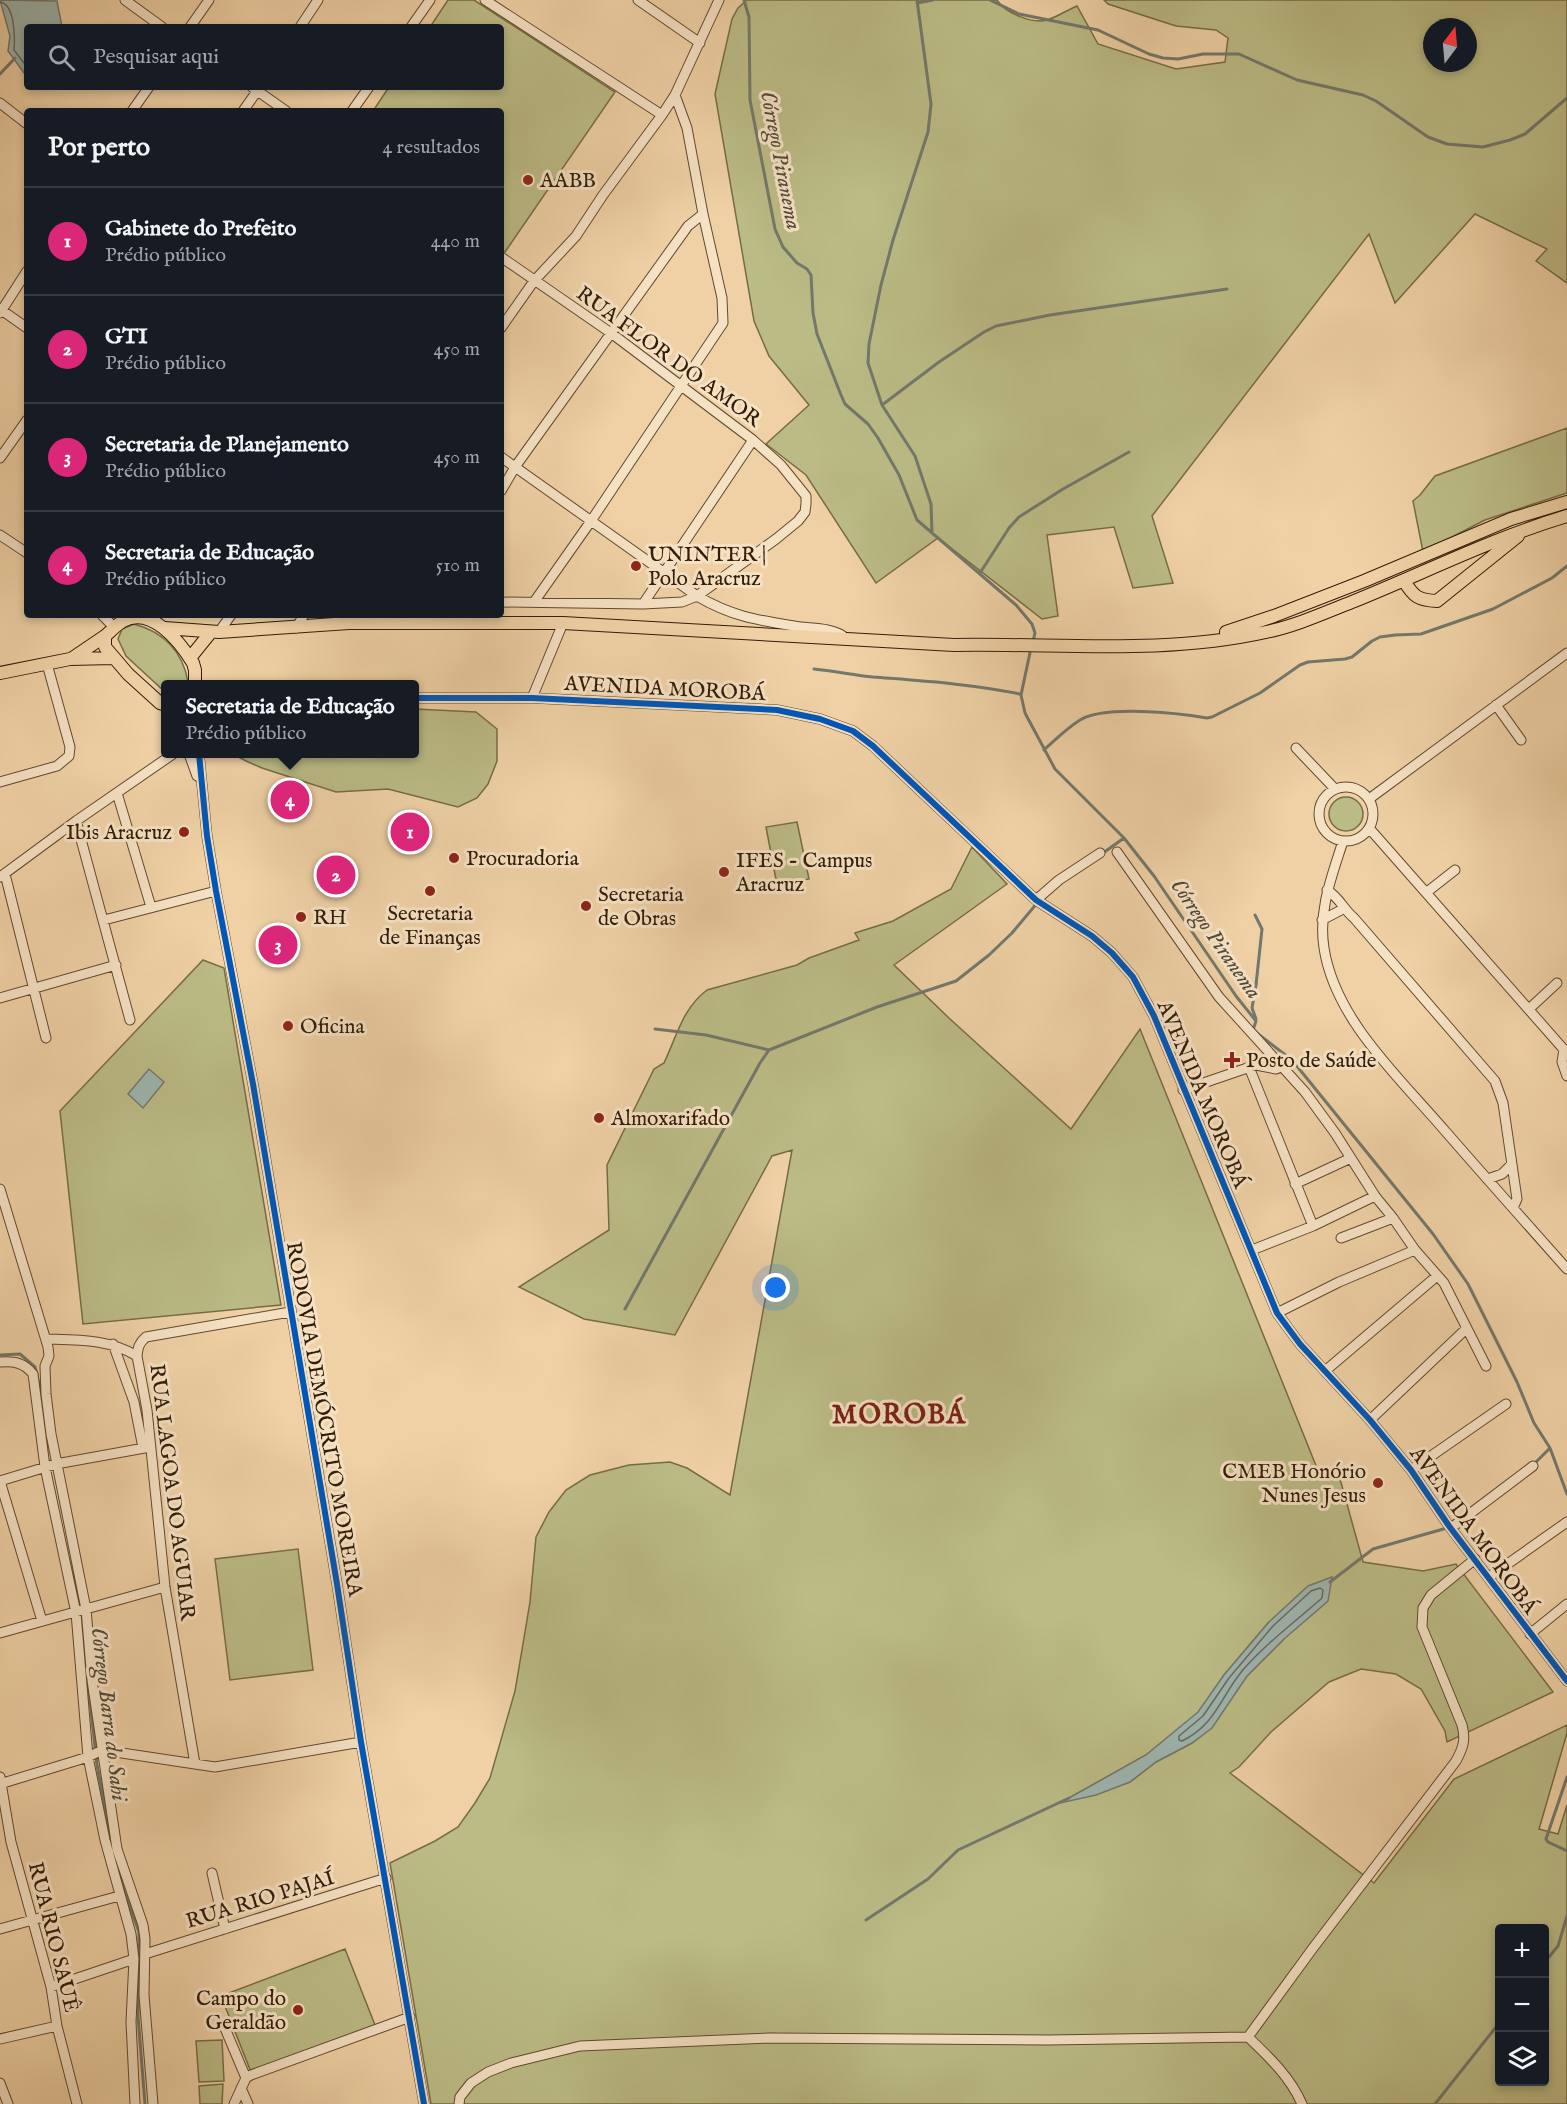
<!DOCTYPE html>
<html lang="pt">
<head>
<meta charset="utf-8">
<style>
	body { margin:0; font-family:"IM FELL English",serif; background:#242831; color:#f1f3f6 }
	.controls { position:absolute; right:18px; bottom:18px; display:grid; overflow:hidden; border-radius:6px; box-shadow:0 3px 9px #0003 }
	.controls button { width:54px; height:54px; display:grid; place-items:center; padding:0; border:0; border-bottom:2px solid #363941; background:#171b24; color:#f1f3f6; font:30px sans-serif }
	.compass { position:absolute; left:1423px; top:18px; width:54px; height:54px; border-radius:50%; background:#171b24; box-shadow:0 3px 9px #0003; rotate:16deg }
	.you { position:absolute; left:776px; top:1288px; width:21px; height:21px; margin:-15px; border:4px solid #fff; border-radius:50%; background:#1a73e8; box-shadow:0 0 0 9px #1a73e833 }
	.badge { display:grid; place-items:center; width:39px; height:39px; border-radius:50%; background:#db2777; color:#fff; font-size:20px; font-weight:700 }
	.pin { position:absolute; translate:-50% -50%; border:3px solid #fff; box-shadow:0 2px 6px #0006 }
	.popup { position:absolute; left:161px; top:680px; width:258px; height:78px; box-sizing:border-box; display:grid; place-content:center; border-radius:6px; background:#171b24; filter:drop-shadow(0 2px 4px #0005); font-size:20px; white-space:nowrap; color:#9ea1a6 }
	.popup b { font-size:22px; color:#f1f3f6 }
	.popup::after { content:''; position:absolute; left:50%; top:100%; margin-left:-12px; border:12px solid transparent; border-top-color:#171b24 }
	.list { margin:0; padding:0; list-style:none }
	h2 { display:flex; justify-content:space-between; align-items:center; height:78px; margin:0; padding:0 24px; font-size:26px }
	h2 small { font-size:20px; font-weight:400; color:#9ea1a6 }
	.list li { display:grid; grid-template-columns:39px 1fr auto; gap:18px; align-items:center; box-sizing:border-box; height:108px; padding:0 24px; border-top:2px solid #363941 }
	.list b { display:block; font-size:22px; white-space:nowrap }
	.list p { margin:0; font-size:20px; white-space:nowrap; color:#9ea1a6 }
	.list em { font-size:20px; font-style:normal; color:#9ea1a6 }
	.icon { flex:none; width:33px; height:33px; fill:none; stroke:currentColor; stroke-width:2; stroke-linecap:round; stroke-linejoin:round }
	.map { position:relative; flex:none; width:1567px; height:2104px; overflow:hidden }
	.search { position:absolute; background:#171b24; box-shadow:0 3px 9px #0003; left:24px; top:24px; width:480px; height:66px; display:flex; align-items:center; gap:15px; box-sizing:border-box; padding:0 21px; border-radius:6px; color:#9ea1a6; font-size:22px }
	.panel { position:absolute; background:#171b24; box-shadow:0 3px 9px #0003; left:24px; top:108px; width:480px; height:510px; border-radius:6px }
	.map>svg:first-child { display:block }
	.green { fill:#bbbb85; stroke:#776c46; stroke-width:1.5; fill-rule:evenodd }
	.water { fill:#9db5b0; stroke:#73786c; stroke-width:1.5 }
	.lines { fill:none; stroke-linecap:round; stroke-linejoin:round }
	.shore { stroke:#68685b; stroke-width:1.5 }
	.stream { stroke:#73786c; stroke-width:3 }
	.minor-casing { stroke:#62492e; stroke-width:11 }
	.major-casing { stroke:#331c06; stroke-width:14 }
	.minor { stroke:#f5e1c4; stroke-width:9 }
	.major { stroke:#efd1a5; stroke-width:12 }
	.cycleway-casing { stroke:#f5e1c4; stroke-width:10 }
	.cycleway { stroke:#0057b8; stroke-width:6 }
	.poi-dot { fill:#8f2418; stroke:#f5e1c4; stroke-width:2 }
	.labels { text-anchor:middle; stroke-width:6; stroke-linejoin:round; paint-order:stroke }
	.poi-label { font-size:21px; fill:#331c06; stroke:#f5e1c4; text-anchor:start }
	.street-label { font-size:21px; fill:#331c06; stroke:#f5e1c4 }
	.water-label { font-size:22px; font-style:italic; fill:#534a39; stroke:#f5e1c4 }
	.district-label { font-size:27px; font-weight:bold; letter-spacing:1.5px; fill:#7a1f14; stroke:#f5e1c4 }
</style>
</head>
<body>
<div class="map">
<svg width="1567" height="2104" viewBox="0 0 1567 2104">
	<rect width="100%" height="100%" fill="#efd1a5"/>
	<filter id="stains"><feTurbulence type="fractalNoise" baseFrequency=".00333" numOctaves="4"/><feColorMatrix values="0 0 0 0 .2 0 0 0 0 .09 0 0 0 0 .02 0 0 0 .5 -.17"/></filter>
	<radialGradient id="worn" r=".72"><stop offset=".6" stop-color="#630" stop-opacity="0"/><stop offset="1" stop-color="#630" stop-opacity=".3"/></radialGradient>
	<path class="green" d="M448,0H474L615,92L505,252L501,249V111H373L389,87H501V27H430Z
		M747,0H997C1005,13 1032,24 1047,20C1057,17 1067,10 1077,6L1098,44L1176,69L1225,62L1228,38L1216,30L1176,26L1108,4L1104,0H1567V283L1536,261L1547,249L1475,214L1395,303L1369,234L1152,516L1173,583L1133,588L1114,527L1047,535L1058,616L1042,619L938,538L876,583L806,475L766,444L809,405L769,356L754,321L715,94L732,19L738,8ZM1432,27H1468V63H1432Z
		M1567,428V493L1485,520L1423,552L1413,501L1420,495L1435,476Z
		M134,624C164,632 183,652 188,682L186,684H166L165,692L126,656L118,639L122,629Z
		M415,709L476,712L497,729V761L488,784L477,798L458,807L388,789L336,792L262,768L246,761L233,754H302L316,756L324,754H415Z
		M1329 814a17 17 0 1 1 34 0a17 17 0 1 1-34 0Z
		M797,822L809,879L777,885L766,827Z
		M972,847L1007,884L894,965L950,1019L1071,1129L1140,1029L1319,1473L1337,1468L1363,1562L1423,1571L1456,1564L1553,1692L1447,1742L1445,1731L1421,1689L1396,1674L1361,1669L1329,1682L1271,1732L1239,1767L1230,1773L1374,1883L1454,1779L1567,1725V1733L1539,1829L1558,1834L1567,1805V2104H431L390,1863L435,1841L458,1827L475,1803L490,1778L515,1691L530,1602L536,1537L549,1512L566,1490L590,1475L629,1465L670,1462L687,1468L730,1495L792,1150L772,1156L675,1335L584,1319L519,1287L609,1230L607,1165L654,1069L664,1063C677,1036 682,1009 707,990L797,965L809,958L859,940L855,933L893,921L951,889ZM1269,1622L1284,1639L1247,1676L1212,1727L1192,1743L1156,1762L1130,1782L1062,1802L1146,1755L1199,1712L1224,1675ZM1500,1928H1544V2082H1500Z
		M203,960L224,968L281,1305L83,1324L60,1111Z
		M298,1549L313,1670L230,1680L215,1559Z
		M345,1949L375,2025L251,2072L221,1996Z
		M222,2040L224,2081L199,2082L196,2041Z
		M223,2084L222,2104H200L199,2086Z"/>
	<path class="water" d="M0,0L57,1L62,27H27V77L8,51L10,36Z
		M149,1069L164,1082L143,1108L128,1094Z
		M1332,1577L1328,1601L1284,1639L1247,1676L1212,1728L1192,1743L1156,1762L1130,1782L1096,1795L1060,1803L1146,1755L1198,1712L1224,1675L1269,1622L1308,1586Z"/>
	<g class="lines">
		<path class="shore" d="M0,2C15,4 15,38 14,50L27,67
			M1320,1588L1323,1590L1322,1598C1295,1622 1265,1644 1242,1671C1220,1698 1216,1724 1182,1741L1179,1740V1736L1203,1716L1229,1678L1273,1626L1311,1591Z"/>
		<path class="stream" d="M744,0L749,17L750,100L775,229L783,247L797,263L807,269L811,275L813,313L817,334L841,395L845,404L868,424L878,438L899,475L917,520L1016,605L1032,624L1035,633L1033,641
			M917,0L931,104L928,132L893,240L881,285L869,344L868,363L882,405L915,456L931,504L932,533
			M990,0L1019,14L1098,30L1149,54L1163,58L1178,59L1203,54H1239L1297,80L1363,95L1376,101L1428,137L1447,144L1483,147L1510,140L1525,134L1567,98
			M917,3L933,0
			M0,74L15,58
			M882,405L939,362L984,332L996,326L1050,315L1227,289
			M980,573L1009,528L1019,517L1063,489L1129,452
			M1031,648L1021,695L1025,713L1055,769L1124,838L1154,876L1236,996L1256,1021
			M814,669C834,671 854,675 873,677C923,681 972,684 1020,694
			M1044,750C1055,740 1067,728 1080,720C1105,705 1178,713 1207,718L1212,717L1260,693L1300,665L1308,662L1345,659L1352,657L1372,641L1380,637L1395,635L1421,634L1493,609L1552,578L1567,566
			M1103,853L1124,838
			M1255,915L1262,929L1256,985L1252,1008L1256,1019
			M1256,1021L1253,1030L1292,1060L1433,1234L1468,1284L1517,1382L1534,1423L1550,1448L1567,1494
			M655,1029L706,1035L769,1050
			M625,1309L760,1063L769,1050L877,1007L956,981L989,955L1012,933L1038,902
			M0,1355L20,1354L35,1367L42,1397
			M1534,1464L1550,1448
			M1330,1582L1373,1549L1447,1528
			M78,1592L80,1609
			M81,1616L97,1765L114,1856
			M1567,1777L1546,1839L1548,1842L1567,1851
			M121,1882L139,1932L138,2016L145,2104
			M866,1920L928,1879L958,1850L1069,1798
			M1544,1963L1558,1946L1567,1916
			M1435,2104L1500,2022"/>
		<g class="minor-casing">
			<path id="minor" d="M125,0L162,27
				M485,0L662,115
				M638,0L700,43
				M190,27L209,0
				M300,27L318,0
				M411,27L430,0
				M252,87L286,111
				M0,103L27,124
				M132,111L149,87
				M243,111L260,87
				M352,111L369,87
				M501,257L611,333L753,440L781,465L806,496V504L805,512L798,521L776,539L697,596L682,602L643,604L501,602
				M0,309L27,328
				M0,313L27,271
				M501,328L534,281L576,236L603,195L662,115L675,95L719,0
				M501,457L697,596C731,616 756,620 794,626C810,629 829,627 843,636
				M0,458L27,420
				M501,491L515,467L688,226L703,214
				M0,535L27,553
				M534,602L591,521L723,323L722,298L703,214L687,128L675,95
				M643,604L753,440
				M102,615L114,627
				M296,628L304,615
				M219,632L231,615
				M415,698H532L777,710L820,719L853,731L873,746L1036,900L1092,936L1112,953L1133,977L1154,1016L1277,1313L1300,1344L1370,1420L1411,1470L1449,1526L1567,1681
				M532,698L563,623
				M1496,705L1521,740
				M1296,748L1335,789
				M189,754L197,776
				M199,754L207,836L216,891L253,1084L337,1584L361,1742L424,2104
				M0,782L57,766L69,756L70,747L47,664
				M1319 814a27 27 0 1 1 54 0a27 27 0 1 1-54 0Z
				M117,793L151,907
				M1369,799L1567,653
				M76,821L130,1020
				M1369,828L1567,1053
				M1343,841C1332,876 1318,910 1324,948C1335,1020 1400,1078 1446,1132C1486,1178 1527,1224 1567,1269
				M1117,852L1219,997L1305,1092L1335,1133L1375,1196L1393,1218L1415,1250L1444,1283L1486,1366
				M5,874L46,1038
				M0,877L76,821L173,754
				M1327,890C1340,898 1343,909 1354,918L1495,1081L1503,1103L1517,1199L1513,1208
				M1427,892L1455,870
				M1036,900L1059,880L1100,853
				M104,920L216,891
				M1322,920L1343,909
				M0,998L116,965
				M1529,1009L1557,983
				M1564,1049L1562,1062L1567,1076
				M1249,1067L1313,1226
				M1183,1090L1256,1065L1276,1069L1282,1066
				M1488,1179L1502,1174L1512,1164
				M1295,1184L1351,1158
				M0,1189L48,1347L49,1356L45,1366L46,1394L51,1434L86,1609L92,1680L117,1849L143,1925L145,1939L144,1995L153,2104
				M1341,1238L1393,1218
				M1252,1250L1313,1226L1375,1196
				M1277,1313L1339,1282L1415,1250
				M46,1339C78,1340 109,1339 137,1356
				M113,1344L134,1402L143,1448
				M0,1362C15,1361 24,1363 33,1374L45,1467L76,1613L88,1757L105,1840L131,1934L134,1959L131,2022L135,2104
				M1325,1371L1437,1276
				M1370,1420L1466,1329
				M1411,1470L1506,1404
				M0,1481L56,1464L150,1447
				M0,1481L42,1621
				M1451,1528L1533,1466
				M1489,1577L1567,1522
				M0,1633L165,1587
				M1530,1634L1567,1604
				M195,1764L165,1587L147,1410L137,1356C138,1347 139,1343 146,1337L290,1312
				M0,1777L11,1842L51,1987L57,2026L77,2104
				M0,1784L88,1757L102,1750L215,1767L361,1742
				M212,1873L225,1929
				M0,1929L119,1896
				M145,1954L386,1878
				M51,1987L134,1959
				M224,2026L246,2078
				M0,2039L57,2026
				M0,2083L8,2104
				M241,2088L248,2104
				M234,2104L246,2078L251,2075L410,2017
				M459,2104L460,2097L471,2083L488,2072L511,2063L580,2046L770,2038L1048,2040L1248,2037
				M1302,2104C1290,2077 1270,2058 1248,2037L1313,1948L1456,1761C1463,1748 1466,1740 1462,1725L1422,1627L1423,1608L1431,1595L1475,1559"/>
		</g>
		<g class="major-casing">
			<path id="major" d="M1404,581C1414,597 1418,600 1437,601L1518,536
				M165,628L219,632L349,623H563L954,645C1058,643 1163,655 1266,632C1295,626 1324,613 1352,602C1424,573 1493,538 1567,516
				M1226,632L1274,616L1364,581L1511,519L1567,502
				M190,658L211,632
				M71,659L105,636
				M0,673L70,659L113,658
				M166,705L160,703L128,674L105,647V636C111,631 116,625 123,621C151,605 180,642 193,663L195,670V684"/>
		</g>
		<use href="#minor" class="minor"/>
		<use href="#major" class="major"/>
		<g class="cycleway-casing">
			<path id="cycleway" d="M415,698H532L777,710L820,719L853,731L873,746L1036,900L1092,936L1112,953L1133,977L1154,1016L1277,1313L1300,1344L1370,1420L1411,1470L1449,1526L1567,1681
				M199,754L207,836L216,891L253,1084L337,1584L361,1742L424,2104"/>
		</g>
		<use href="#cycleway" class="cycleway"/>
	</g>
	<g class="poi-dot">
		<circle cx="528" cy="180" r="6"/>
		<circle cx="636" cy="566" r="6"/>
		<circle cx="184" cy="832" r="6"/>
		<circle cx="454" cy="858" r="6"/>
		<circle cx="724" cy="872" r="6"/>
		<circle cx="430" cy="891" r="6"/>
		<circle cx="586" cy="906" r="6"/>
		<circle cx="301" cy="917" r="6"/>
		<circle cx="288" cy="1026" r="6"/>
		<path d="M1229 1051h6v6h6v6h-6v6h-6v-6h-6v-6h6z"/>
		<circle cx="599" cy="1118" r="6"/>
		<circle cx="1378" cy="1483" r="6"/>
		<circle cx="298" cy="2010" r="6"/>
	</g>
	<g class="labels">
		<g class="poi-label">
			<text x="540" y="187">AABB</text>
			<text x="648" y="561">UNINTER |<tspan x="648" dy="24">Polo Aracruz</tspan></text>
			<text x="172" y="839" text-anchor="end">Ibis Aracruz</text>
			<text x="466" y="865">Procuradoria</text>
			<text x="736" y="867">IFES - Campus<tspan x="736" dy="24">Aracruz</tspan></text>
			<text x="598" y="901">Secretaria<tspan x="598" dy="24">de Obras</tspan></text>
			<text x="430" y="920" text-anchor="middle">Secretaria<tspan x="430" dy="24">de Finanças</tspan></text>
			<text x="313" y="924">RH</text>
			<text x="300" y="1033">Oficina</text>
			<text x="1246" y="1067">Posto de Saúde</text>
			<text x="611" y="1125">Almoxarifado</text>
			<text x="1366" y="1478" text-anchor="end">CMEB Honório<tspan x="1366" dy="24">Nunes Jesus</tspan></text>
			<text x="286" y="2005" text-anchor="end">Campo do<tspan x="286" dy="24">Geraldão</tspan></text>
		</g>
		<g class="street-label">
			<text transform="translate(669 356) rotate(36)" y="7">RUA FLOR DO AMOR</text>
			<text transform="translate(665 688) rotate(3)" y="7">AVENIDA MOROBÁ</text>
			<text transform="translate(1203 1094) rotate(67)" y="7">AVENIDA MOROBÁ</text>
			<text transform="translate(325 1419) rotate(80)" y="7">RODOVIA DEMÓCRITO MOREIRA</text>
			<text transform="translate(173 1492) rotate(83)" y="7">RUA LAGOA DO AGUIAR</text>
			<text transform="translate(1474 1530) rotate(54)" y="7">AVENIDA MOROBÁ</text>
			<text transform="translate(260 1899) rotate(-17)" y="7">RUA RIO PAJAÍ</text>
			<text transform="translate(54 1937) rotate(76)" y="7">RUA RIO SAUÊ</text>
		</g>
		<g class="water-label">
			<text transform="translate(782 160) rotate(79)" y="8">Córrego Piranema</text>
			<text transform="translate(1217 938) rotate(55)" y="8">Córrego Piranema</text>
			<text transform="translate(110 1714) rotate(83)" y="8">Córrego Barra do Sahi</text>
		</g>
		<g class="district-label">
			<text x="899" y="1423">MOROBÁ</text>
		</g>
	</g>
	<rect width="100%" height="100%" filter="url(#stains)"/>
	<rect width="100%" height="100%" fill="url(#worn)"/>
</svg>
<div class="controls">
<button>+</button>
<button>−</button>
<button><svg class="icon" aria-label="layers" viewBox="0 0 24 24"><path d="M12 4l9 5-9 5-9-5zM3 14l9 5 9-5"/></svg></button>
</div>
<svg class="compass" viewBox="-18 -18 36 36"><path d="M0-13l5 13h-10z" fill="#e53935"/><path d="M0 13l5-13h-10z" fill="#9ea1a6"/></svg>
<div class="you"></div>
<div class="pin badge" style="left:410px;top:832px">1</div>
<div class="pin badge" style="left:336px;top:875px">2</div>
<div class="pin badge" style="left:278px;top:945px">3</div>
<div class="pin badge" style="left:290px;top:800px">4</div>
<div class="popup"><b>Secretaria de Educação</b>Prédio público</div>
<div class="search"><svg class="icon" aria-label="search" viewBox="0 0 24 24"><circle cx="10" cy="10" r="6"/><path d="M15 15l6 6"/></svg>Pesquisar aqui</div>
<section class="panel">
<h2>Por perto<small>4 resultados</small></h2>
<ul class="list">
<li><span class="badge">1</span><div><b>Gabinete do Prefeito</b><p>Prédio público</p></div><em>440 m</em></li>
<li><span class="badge">2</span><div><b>GTI</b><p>Prédio público</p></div><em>450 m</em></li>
<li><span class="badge">3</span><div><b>Secretaria de Planejamento</b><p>Prédio público</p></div><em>450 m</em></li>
<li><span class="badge">4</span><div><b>Secretaria de Educação</b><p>Prédio público</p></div><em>510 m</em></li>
</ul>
</section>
</div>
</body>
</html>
